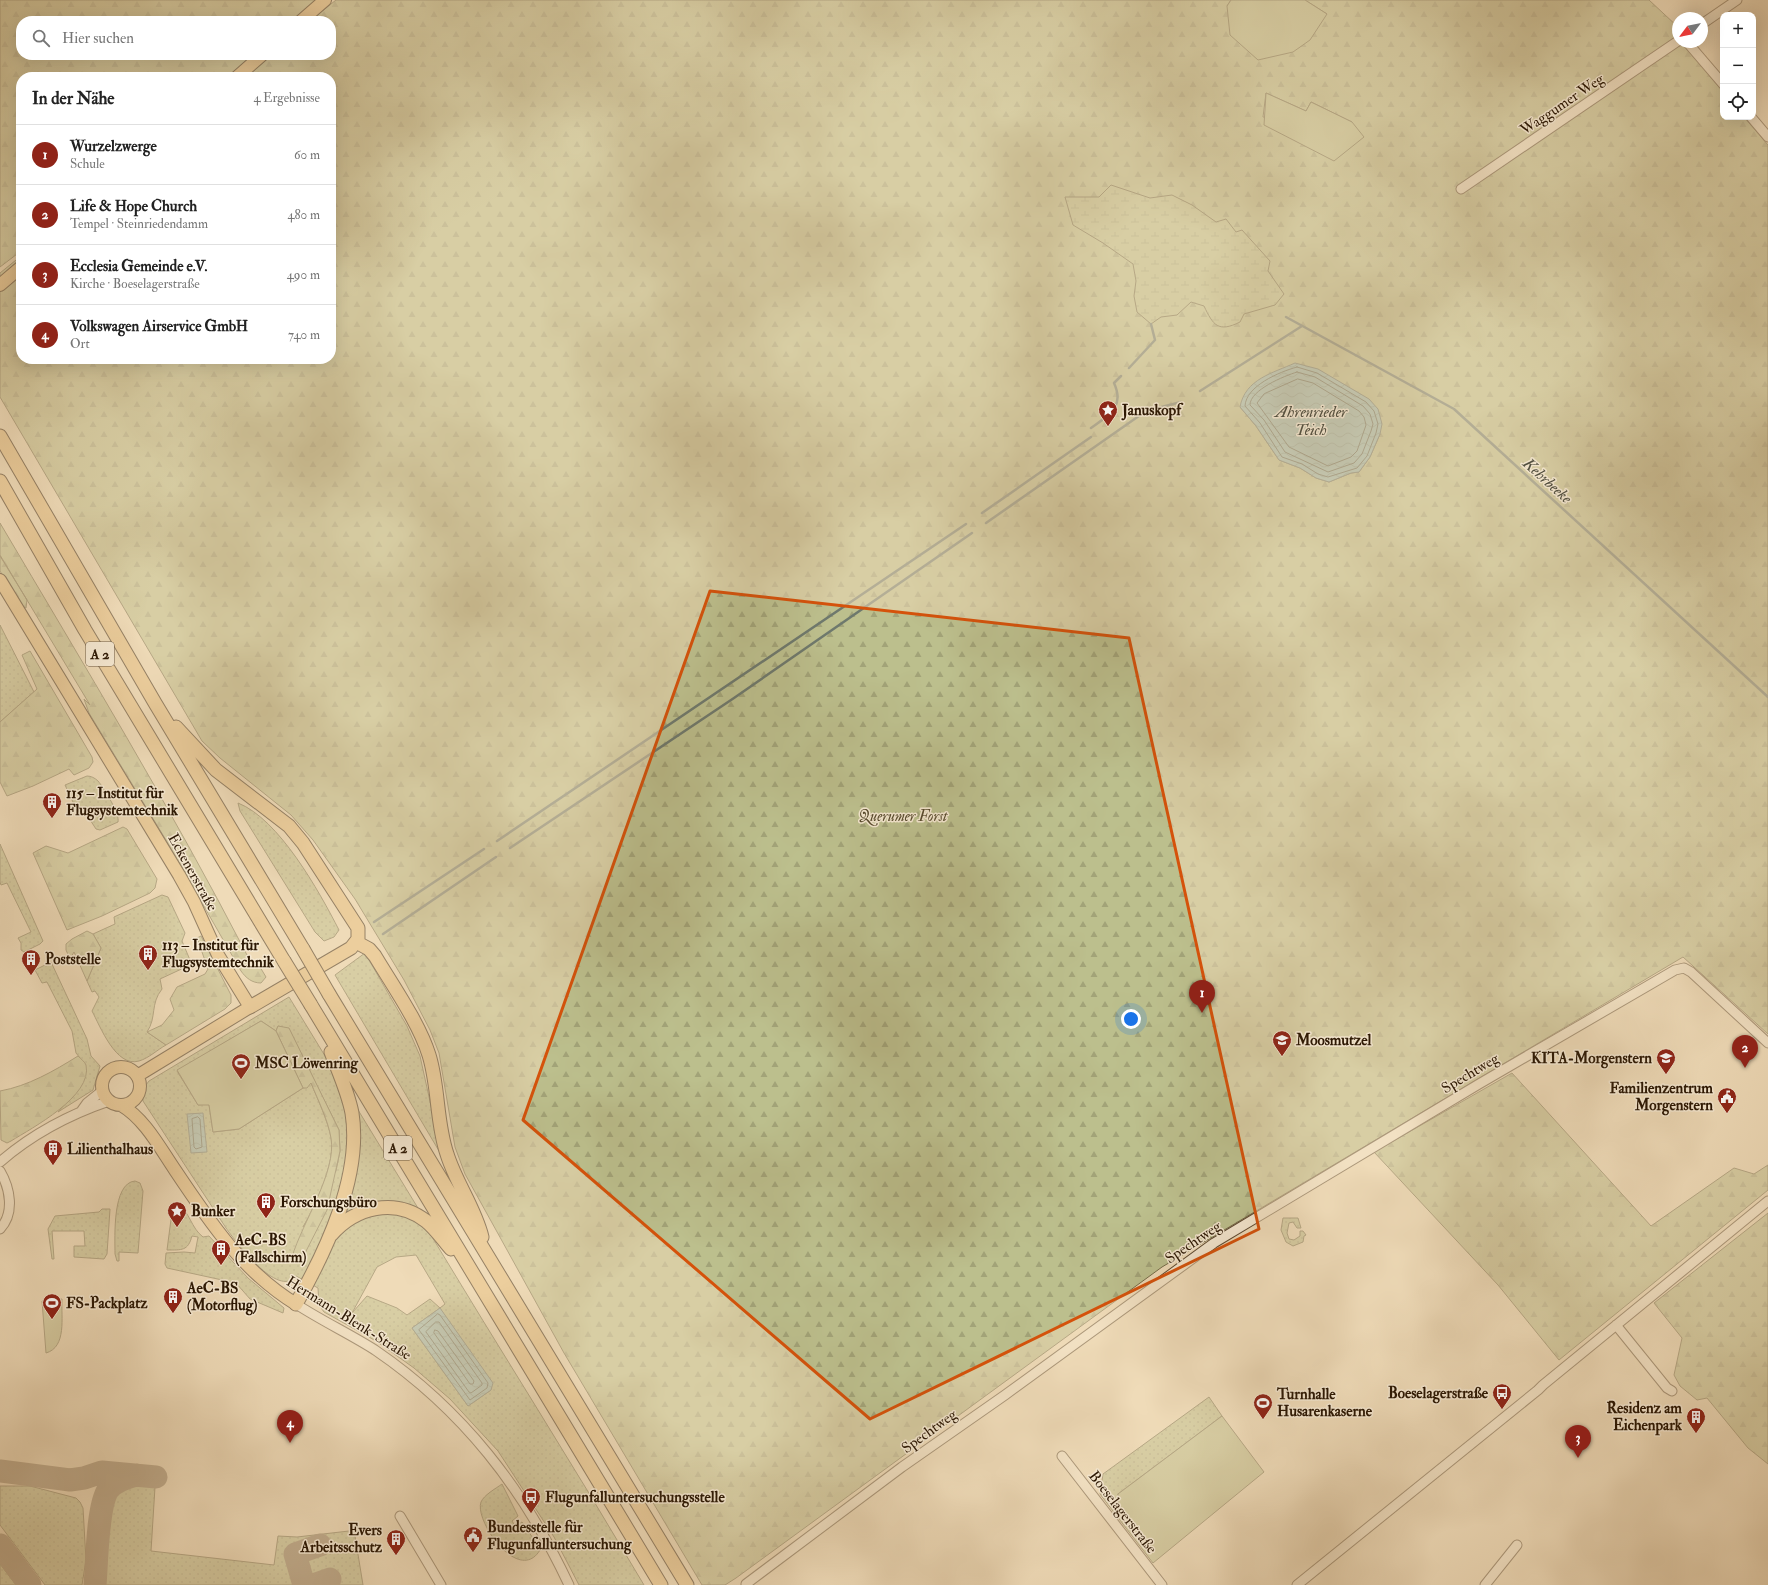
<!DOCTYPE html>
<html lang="de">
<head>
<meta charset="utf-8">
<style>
	body { margin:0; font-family:"IM FELL Double Pica",serif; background:#f2f2f2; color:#222 }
	.controls { position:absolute; right:12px; top:12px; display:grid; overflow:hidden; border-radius:8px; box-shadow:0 4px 16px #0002 }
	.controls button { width:36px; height:36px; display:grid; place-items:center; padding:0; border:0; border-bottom:1px solid #e0e0e0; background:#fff; color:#222; font:20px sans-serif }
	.compass { position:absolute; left:1672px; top:12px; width:36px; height:36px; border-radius:50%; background:#fff; box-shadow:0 4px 16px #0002; rotate:238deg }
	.you { position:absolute; left:1131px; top:1019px; width:14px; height:14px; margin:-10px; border:3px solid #fff; border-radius:50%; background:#1a73e8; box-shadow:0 0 0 6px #1a73e833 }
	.badge { display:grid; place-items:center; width:26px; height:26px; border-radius:50%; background:#8f2418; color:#fff; font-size:13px; font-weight:700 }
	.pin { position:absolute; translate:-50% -33px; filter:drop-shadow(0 1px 2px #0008) }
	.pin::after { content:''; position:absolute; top:21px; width:14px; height:12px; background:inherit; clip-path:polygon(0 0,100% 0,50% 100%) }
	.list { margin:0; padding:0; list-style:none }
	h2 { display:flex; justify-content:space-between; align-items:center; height:52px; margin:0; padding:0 16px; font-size:17px }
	h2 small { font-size:13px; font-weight:400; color:#767676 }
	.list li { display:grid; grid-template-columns:26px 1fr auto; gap:12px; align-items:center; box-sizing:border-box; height:60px; padding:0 16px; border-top:1px solid #e0e0e0 }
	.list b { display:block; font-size:15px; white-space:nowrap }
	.list p { margin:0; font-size:13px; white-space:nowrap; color:#767676 }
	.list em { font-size:13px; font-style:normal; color:#767676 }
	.icon { flex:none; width:22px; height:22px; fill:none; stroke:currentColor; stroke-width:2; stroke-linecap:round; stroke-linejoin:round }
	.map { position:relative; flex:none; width:1768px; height:1585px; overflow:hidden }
	.search { position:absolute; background:#fff; box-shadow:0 4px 16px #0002; left:16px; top:16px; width:320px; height:44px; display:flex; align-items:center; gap:10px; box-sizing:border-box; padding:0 14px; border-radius:16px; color:#767676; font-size:15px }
	.panel { position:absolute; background:#fff; box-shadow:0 4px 16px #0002; left:16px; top:72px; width:320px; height:292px; border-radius:16px }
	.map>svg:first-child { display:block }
	.grass { fill:url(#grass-dots); stroke:#746b48; fill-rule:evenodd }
	.forest { fill:url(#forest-firs); stroke:#746b48; fill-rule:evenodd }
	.wetland { fill:url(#wetland-marsh); stroke:#746b48 }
	.garden { fill:#bcbf8d; stroke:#746b48 }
	.water { fill:url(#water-waves); stroke:#6e796d }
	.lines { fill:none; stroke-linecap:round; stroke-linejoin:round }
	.shore { stroke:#62695b; stroke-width:1 }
	.stream { stroke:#6e796d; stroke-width:2.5 }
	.taxiway { stroke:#8d795e; stroke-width:23 }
	.minor-casing { stroke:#5c4830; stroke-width:11 }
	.major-casing { stroke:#2b1703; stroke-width:14 }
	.highway-casing { stroke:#2b1703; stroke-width:15 }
	.minor { stroke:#f5e8d1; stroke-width:9 }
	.major { stroke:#e8be7c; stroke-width:12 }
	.highway { stroke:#e8be7c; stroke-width:13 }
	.highway-bridge-casing { stroke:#2b1703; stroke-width:15; stroke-linecap:butt }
	.highway-bridge { stroke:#e8be7c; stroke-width:13 }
	.marked { fill:none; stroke:#d5520b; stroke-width:3; stroke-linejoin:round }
	.labels { text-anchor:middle; stroke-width:3; stroke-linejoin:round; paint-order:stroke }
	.shield { fill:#f5e8d1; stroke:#685641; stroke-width:1 }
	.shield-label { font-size:14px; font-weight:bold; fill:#2b1703 }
	.street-label { font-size:15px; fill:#2b1703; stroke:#f5e8d1 }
	.poi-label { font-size:15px; font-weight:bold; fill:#2b1703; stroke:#f5e8d1; text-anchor:start }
	.park-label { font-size:15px; font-style:italic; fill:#56492c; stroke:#f5e8d1 }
	.water-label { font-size:16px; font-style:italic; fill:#525041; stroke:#f5e8d1 }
</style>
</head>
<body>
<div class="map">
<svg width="1768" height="1585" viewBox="0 0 1768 1585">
	<defs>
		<pattern id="grass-dots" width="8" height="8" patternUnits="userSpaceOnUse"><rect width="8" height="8" fill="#bcbf8d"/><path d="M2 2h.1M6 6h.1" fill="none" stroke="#a2a378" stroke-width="1.8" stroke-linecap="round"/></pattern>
		<pattern id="forest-firs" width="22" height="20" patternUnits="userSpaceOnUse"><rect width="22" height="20" fill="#bcbf8d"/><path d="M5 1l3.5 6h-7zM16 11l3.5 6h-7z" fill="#a2a378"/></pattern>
		<pattern id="wetland-marsh" width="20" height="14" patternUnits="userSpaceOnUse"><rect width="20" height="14" fill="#bcbf8d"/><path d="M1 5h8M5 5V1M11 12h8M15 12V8" fill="none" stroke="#a2a378"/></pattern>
		<pattern id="water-waves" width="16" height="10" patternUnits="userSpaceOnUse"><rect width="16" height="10" fill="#9abbb3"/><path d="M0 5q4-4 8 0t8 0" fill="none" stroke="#85a098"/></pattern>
	</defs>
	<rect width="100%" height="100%" fill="#efdbb8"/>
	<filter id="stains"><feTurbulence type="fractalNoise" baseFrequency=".005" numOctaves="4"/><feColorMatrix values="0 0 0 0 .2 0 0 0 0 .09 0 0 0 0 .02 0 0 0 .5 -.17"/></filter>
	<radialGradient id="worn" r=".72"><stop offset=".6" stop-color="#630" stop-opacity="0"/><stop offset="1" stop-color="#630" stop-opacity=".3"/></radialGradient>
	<path class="grass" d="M0,625L34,692L0,722Z
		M87,776C91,776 95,778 98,781C104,788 120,814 118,822L100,830L96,829L85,812L79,815L65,785Z
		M238,803C279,819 319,891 339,930L334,937L324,941L315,932L240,811Z
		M0,844L43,941L40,944L24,952L21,950V943L18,938L31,932L7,883L1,885L0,882Z
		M162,895L168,897L185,933L182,941L190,960L188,966L160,979L162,989C150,1004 157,1017 147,1032L166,1045C157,1050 149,1058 139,1061C116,1068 100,1026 92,1011L99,997L95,991L92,992L87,981L101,948L93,934L115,924L114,917Z
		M365,953L407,1026L420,1056L442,1156L335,975Z
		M51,962L87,1039L91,1056L100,1066L93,1090L58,1112L82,1084L85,1064L76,1053L72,1031L47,982L42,983L35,970Z
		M289,997L421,1213L429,1232C500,1350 574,1466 644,1585H579L554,1537L498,1451L450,1399L414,1368L376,1341L324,1312L319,1305L318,1288L296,1276C278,1299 236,1242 226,1228L143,1101L142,1090L149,1081ZM261,1021L276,1031L278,1026L289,1029L339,1130L340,1151L336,1171L303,1227C315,1206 336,1162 331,1137C327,1119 318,1100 311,1083L307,1087L303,1088L239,1129L213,1132L209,1104L198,1105L177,1071ZM416,1255L445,1304L440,1308L430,1299L407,1315L397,1308L367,1296L352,1313L377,1267L396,1257ZM440,1308L491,1390L468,1406L412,1328Z
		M135,1181L140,1183L143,1191L138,1253L119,1252V1261H117L115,1254C115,1237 112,1183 135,1181Z
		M177,1203C190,1212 191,1228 203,1237L209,1236L248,1278L284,1308L283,1313L250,1299L236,1283L167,1268L165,1264L166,1253L184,1252L195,1253L198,1237L192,1236C188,1251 182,1250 167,1250L173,1204Z
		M102,1209H110L107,1254L104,1259L74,1257V1246H85L84,1231H52L54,1259H52L48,1229L55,1216L99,1212Z
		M1283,1218H1298L1301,1228H1297L1293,1222L1289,1223L1287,1233L1289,1239L1294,1240L1300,1236V1231H1303L1306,1235L1304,1236L1303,1242L1293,1246L1286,1242L1281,1230Z
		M1209,1397L1222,1416L1118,1494L1119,1519L1100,1494L1103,1474Z
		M134,1484L155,1487L151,1551L274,1565L278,1536L297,1537L349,1531L355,1536L363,1585H104C106,1565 106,1513 114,1498C118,1490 125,1486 134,1484Z
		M502,1484L518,1516L512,1521L515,1526L522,1522L539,1547L540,1550C519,1585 474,1521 481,1502C484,1495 495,1489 502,1484Z
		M0,1486H30L76,1498L80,1502L83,1508L86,1560L82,1585H45L0,1525Z
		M0,1564L16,1585H0Z"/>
	<path class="forest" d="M0,0H332L306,21H21V55H264L236,77H21V251L0,267Z
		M336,0H1231L1227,6L1327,14L1305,0H1649L1678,27V42H1682L1723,92V117H1744L1768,145V1034L1683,957L1162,1267L736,1578L725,1585H702L564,1353L465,1174L455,1147L439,1053L430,1030L404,980L355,899L313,840L291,815L220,758L202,741L0,397V273L21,256V359H331V77H241L268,55H331V21H310ZM1266,93L1306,111L1311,102L1352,122L1263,117ZM1240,407L1380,434L1370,457L1359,472L1351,473L1329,482L1316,478L1300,468L1279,460L1256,426Z
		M0,523C84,665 171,808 247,955L250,961L257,962L266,977L261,983C252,983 246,978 241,971L166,840L89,713L84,699L90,705L0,555Z
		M0,556L27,600L26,608L19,605L0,571Z
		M30,651L92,757L93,762L89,768L74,775L69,769L33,786L7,796L0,782V722L37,689L22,655Z
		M123,827L127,829L157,879L155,888L150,893L102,916L67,930L33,853L46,846L68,853Z
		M87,931L93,934L101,948L87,981L74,952L70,959L66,950V944L72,939Z
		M201,936L231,995V1003L225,1009L166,1045L147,1032L162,1025L174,1010L170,999L177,987L205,974L208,969L197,938Z
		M278,1026L289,1028L339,1130L340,1151L327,1210L302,1259L296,1262L292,1257C302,1223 337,1172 331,1138C328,1120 318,1100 311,1083L307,1088H303L276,1031Z
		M78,1056C81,1059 85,1062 86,1065C93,1096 32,1128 11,1141L7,1143L1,1140L0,1091C28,1086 54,1071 78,1056Z
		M1512,1073L1651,1226L1734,1168L1754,1174L1768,1165V1190L1559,1360L1498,1285L1374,1152Z
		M1768,1213V1464L1748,1448L1707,1398L1697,1400L1680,1386L1674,1375L1682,1338L1654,1303Z"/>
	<path class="wetland" d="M1111,185L1150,198L1172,195L1192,205L1216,222L1226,219L1236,232L1242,230L1270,261L1268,271L1284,294L1275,305L1244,314L1240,322C1218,333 1213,325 1204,306L1191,302L1177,315L1161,317L1151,324L1137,312L1134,296L1136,281L1133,264L1103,243L1073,225L1065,197H1099Z"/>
	<path class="garden" d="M1231,0H1305L1327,14L1310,40L1293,52L1258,60L1230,35L1227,6Z
		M1266,93L1306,111L1311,102L1352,122L1364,137L1334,161L1264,125Z
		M261,1021L276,1031L303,1088L239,1129L213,1132L209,1105H198L177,1070Z
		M62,1299C61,1317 67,1347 46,1353L42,1301Z
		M1222,1416L1264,1472L1153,1563L1119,1519L1118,1494Z"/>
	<path class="water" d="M1295,363L1318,369L1369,399L1378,409L1382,424L1380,434L1370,457L1359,472L1351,473L1329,482L1316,478L1300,468L1279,460L1256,426L1240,407C1245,379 1273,373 1295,363Z
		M203,1113L207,1152L191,1153L187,1114Z
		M440,1308L493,1383L491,1390L468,1406L412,1328Z"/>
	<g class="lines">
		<path class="shore" d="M1297,367L1317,373L1366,402L1374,411L1378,424L1376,433L1367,456L1357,468L1328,477L1318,474L1302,464L1282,457L1260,423L1245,406C1246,386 1279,372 1297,367Z
			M1297,372L1315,377L1363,406L1370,414L1373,424L1371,431L1362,454L1354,463L1328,472L1285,452L1264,420L1250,405C1250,390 1284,376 1297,372Z
			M1298,379L1313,383L1359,411L1364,417L1366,425L1357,451L1351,457L1328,466L1289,447L1257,403L1264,394Z
			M198,1117L200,1119L202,1147L196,1149L194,1147L192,1119Z
			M438,1314L440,1315L488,1383L487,1388L470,1400L419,1330Z
			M436,1322H439L482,1383V1385L471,1393L469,1392L426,1332Z
			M435,1330L438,1331L474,1381L473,1384H470L434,1333Z"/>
		<path class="stream" d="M1286,317L1454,409L1768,697
			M1129,368L1155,340L1151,324
			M1200,391L1302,326
			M1091,428C1109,415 1125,407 1114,383L1121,376
			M982,513L1091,437
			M986,523L1146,411L1181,402
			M497,841L966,524
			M510,848L734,698L972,533
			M374,922L484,849
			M383,934L496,857"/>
		<path class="taxiway" d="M0,1471L70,1480L84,1478L102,1472L156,1477
			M0,1545L30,1585
			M95,1585C97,1563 97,1507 108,1490C115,1481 126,1478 137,1475
			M304,1585L295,1554L320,1545
			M313,1585L330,1579"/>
		<g class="minor-casing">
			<path id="minor" d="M1702,24L1737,0
				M1687,42L1723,84
				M1751,117L1768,137
				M1461,189L1678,41
				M82,1110L87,1103L102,1091
				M0,1162C31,1135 71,1114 109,1101
				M0,1171C10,1188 15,1213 0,1229
				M296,1304C322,1321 350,1334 375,1350C463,1410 524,1489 569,1585
				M1616,1325L1667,1388L1672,1391
				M1062,1456L1162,1585
				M400,1516L441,1585
				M746,1584L902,1467L1005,1395L1214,1243L1479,1084L1675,970L1684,968L1691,972L1768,1043
				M1297,1585L1538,1390L1543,1385L1768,1201
				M1485,1585L1517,1545"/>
		</g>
		<g class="major-casing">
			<path id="major" d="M301,21L325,0
				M237,77L262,55
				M0,285L21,267
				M0,580L179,875L194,902L218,955L250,1007L137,1076
				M102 1086a19 19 0 1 1 38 0a19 19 0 1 1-38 0Z
				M121,1105C145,1119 160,1148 175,1170C209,1221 243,1272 296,1304"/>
		</g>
		<g class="highway-casing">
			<path id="highway" d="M0,436L155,703L303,949
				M0,481L85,630L284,961
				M176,727L216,770L289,826L303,843L358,928V939L351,948L250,1007
				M356,942L369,949L375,956C393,986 419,1023 429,1055C439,1087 436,1122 447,1154C456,1183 475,1208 482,1237
				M329,994L687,1585
				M311,1005L661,1585
				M331,1235C355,1207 395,1197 426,1221C436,1229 443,1240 451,1249
				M296,1304C326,1251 362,1176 352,1113C348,1092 339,1073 331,1052"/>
		</g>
		<use href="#minor" class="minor"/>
		<use href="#major" class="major"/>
		<use href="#highway" class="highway"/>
		<g class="highway-bridge-casing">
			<path id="highway-bridge" d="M303,949L329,994
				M284,961L311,1005"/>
		</g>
		<use href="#highway-bridge" class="highway-bridge"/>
	</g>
	<path d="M0 0H1768V1585H0ZM710,591L1129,638L1259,1229L870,1419L523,1120Z" fill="#efdbb8" fill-opacity=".55" fill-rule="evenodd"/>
	<path class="marked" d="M710,591L1129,638L1259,1229L870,1419L523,1120Z"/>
	<defs>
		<g id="sight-pin" transform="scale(1)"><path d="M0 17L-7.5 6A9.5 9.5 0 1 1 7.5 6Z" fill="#8f2418" stroke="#f5e8d1"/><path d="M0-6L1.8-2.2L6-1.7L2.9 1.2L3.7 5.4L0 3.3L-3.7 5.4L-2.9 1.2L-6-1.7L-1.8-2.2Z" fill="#fff"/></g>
		<g id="building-pin" transform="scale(1)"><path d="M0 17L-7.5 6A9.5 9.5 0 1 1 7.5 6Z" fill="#8f2418" stroke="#f5e8d1"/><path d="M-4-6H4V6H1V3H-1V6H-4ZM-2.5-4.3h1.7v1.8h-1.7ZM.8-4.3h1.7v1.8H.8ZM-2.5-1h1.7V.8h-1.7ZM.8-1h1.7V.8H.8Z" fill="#fff"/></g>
		<g id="school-pin" transform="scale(1)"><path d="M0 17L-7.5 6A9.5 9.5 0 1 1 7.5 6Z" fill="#8f2418" stroke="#f5e8d1"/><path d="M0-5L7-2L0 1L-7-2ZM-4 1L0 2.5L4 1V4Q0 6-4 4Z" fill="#fff"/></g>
		<g id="stadium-pin" transform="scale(1)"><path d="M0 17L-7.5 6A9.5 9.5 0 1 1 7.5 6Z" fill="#8f2418" stroke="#f5e8d1"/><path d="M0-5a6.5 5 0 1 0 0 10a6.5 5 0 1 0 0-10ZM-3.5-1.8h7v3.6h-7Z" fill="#fff"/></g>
		<g id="civic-pin" transform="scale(1)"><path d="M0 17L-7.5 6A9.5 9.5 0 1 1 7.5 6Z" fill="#8f2418" stroke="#f5e8d1"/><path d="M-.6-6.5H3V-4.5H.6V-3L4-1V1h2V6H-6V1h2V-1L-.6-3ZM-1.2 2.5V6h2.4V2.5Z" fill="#fff"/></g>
		<g id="bus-pin" transform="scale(1)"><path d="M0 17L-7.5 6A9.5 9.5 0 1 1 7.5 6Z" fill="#8f2418" stroke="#f5e8d1"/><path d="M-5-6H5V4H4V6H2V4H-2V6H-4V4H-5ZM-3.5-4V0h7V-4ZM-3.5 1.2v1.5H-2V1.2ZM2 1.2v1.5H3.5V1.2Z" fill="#fff"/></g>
	</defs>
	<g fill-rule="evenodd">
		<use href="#sight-pin" x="1108" y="410"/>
		<use href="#building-pin" x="52" y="802"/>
		<use href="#building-pin" x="148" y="954"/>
		<use href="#building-pin" x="31" y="959"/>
		<use href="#school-pin" x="1282" y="1040"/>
		<use href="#school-pin" x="1666" y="1058"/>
		<use href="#stadium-pin" x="241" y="1063"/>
		<use href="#civic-pin" x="1727" y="1097"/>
		<use href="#building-pin" x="53" y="1149"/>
		<use href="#building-pin" x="266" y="1202"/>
		<use href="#sight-pin" x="177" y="1211"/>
		<use href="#building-pin" x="221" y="1249"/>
		<use href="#building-pin" x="173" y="1297"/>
		<use href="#stadium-pin" x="52" y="1303"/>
		<use href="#bus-pin" x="1502" y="1393"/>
		<use href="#stadium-pin" x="1263" y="1403"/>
		<use href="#building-pin" x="1696" y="1417"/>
		<use href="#bus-pin" x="531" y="1497"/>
		<use href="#civic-pin" x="473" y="1536"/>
		<use href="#building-pin" x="396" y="1539"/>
	</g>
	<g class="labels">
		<g class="shield">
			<rect x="86" y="642" width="28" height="24" rx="3"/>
			<rect x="384" y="1136" width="28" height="24" rx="3"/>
		</g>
		<g class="shield-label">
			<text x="100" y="659">A 2</text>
			<text x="398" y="1153">A 2</text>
		</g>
		<g class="street-label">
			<text transform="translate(1562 104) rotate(-34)" y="5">Waggumer Weg</text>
			<text transform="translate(193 872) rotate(61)" y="5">Eckenerstraße</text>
			<text transform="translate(1470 1073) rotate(-31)" y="5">Spechtweg</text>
			<text transform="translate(1193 1242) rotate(-34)" y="5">Spechtweg</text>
			<text transform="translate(349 1318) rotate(32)" y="5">Hermann-Blenk-Straße</text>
			<text transform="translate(929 1431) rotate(-36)" y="5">Spechtweg</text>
			<text transform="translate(1123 1512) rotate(52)" y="5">Boeselagerstraße</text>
		</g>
		<g class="poi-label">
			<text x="1122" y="415">Januskopf</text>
			<text x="66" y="798">115 – Institut für<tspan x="66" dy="17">Flugsystemtechnik</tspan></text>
			<text x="162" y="950">113 – Institut für<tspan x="162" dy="17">Flugsystemtechnik</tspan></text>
			<text x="45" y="964">Poststelle</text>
			<text x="1296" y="1045">Moosmutzel</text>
			<text x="1652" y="1063" text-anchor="end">KITA-Morgenstern</text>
			<text x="255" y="1068">MSC Löwenring</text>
			<text x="1713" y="1093" text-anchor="end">Familienzentrum<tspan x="1713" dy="17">Morgenstern</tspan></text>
			<text x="67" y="1154">Lilienthalhaus</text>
			<text x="280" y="1207">Forschungsbüro</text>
			<text x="191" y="1216">Bunker</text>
			<text x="235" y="1245">AeC-BS<tspan x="235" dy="17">(Fallschirm)</tspan></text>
			<text x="187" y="1293">AeC-BS<tspan x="187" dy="17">(Motorflug)</tspan></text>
			<text x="66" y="1308">FS-Packplatz</text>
			<text x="1488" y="1398" text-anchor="end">Boeselagerstraße</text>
			<text x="1277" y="1399">Turnhalle<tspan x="1277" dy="17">Husarenkaserne</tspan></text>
			<text x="1682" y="1413" text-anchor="end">Residenz am<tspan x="1682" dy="17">Eichenpark</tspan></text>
			<text x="545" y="1502">Flugunfalluntersuchungsstelle</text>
			<text x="487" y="1532">Bundesstelle für<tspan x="487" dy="17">Flugunfalluntersuchung</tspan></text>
			<text x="382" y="1535" text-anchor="end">Evers<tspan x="382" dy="17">Arbeitsschutz</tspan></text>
		</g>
		<g class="park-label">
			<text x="903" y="821">Querumer Forst</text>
		</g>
		<g class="water-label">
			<text x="1311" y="417">Ahrenrieder<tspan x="1311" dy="18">Teich</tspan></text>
			<text transform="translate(1548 480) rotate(42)" y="6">Kehrbeeke</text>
		</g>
	</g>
	<rect width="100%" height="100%" filter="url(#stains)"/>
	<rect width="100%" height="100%" fill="url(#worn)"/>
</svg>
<div class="controls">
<button>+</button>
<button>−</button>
<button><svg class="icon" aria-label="locate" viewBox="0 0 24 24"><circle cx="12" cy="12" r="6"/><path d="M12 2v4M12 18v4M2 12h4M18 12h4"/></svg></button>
</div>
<svg class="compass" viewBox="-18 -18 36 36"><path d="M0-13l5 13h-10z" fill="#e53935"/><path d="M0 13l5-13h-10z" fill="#767676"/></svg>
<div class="you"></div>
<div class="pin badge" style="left:1202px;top:1013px">1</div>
<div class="pin badge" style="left:1745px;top:1068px">2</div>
<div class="pin badge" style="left:1578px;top:1458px">3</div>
<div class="pin badge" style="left:290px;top:1443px">4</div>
<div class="search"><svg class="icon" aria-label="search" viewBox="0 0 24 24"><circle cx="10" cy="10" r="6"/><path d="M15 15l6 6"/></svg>Hier suchen</div>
<section class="panel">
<h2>In der Nähe<small>4 Ergebnisse</small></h2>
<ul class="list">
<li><span class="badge">1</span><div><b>Wurzelzwerge</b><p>Schule</p></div><em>60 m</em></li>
<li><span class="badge">2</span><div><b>Life &amp; Hope Church</b><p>Tempel · Steinriedendamm</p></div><em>480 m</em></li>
<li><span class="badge">3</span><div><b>Ecclesia Gemeinde e.V.</b><p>Kirche · Boeselagerstraße</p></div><em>490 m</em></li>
<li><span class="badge">4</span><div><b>Volkswagen Airservice GmbH</b><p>Ort</p></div><em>740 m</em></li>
</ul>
</section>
</div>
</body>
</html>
